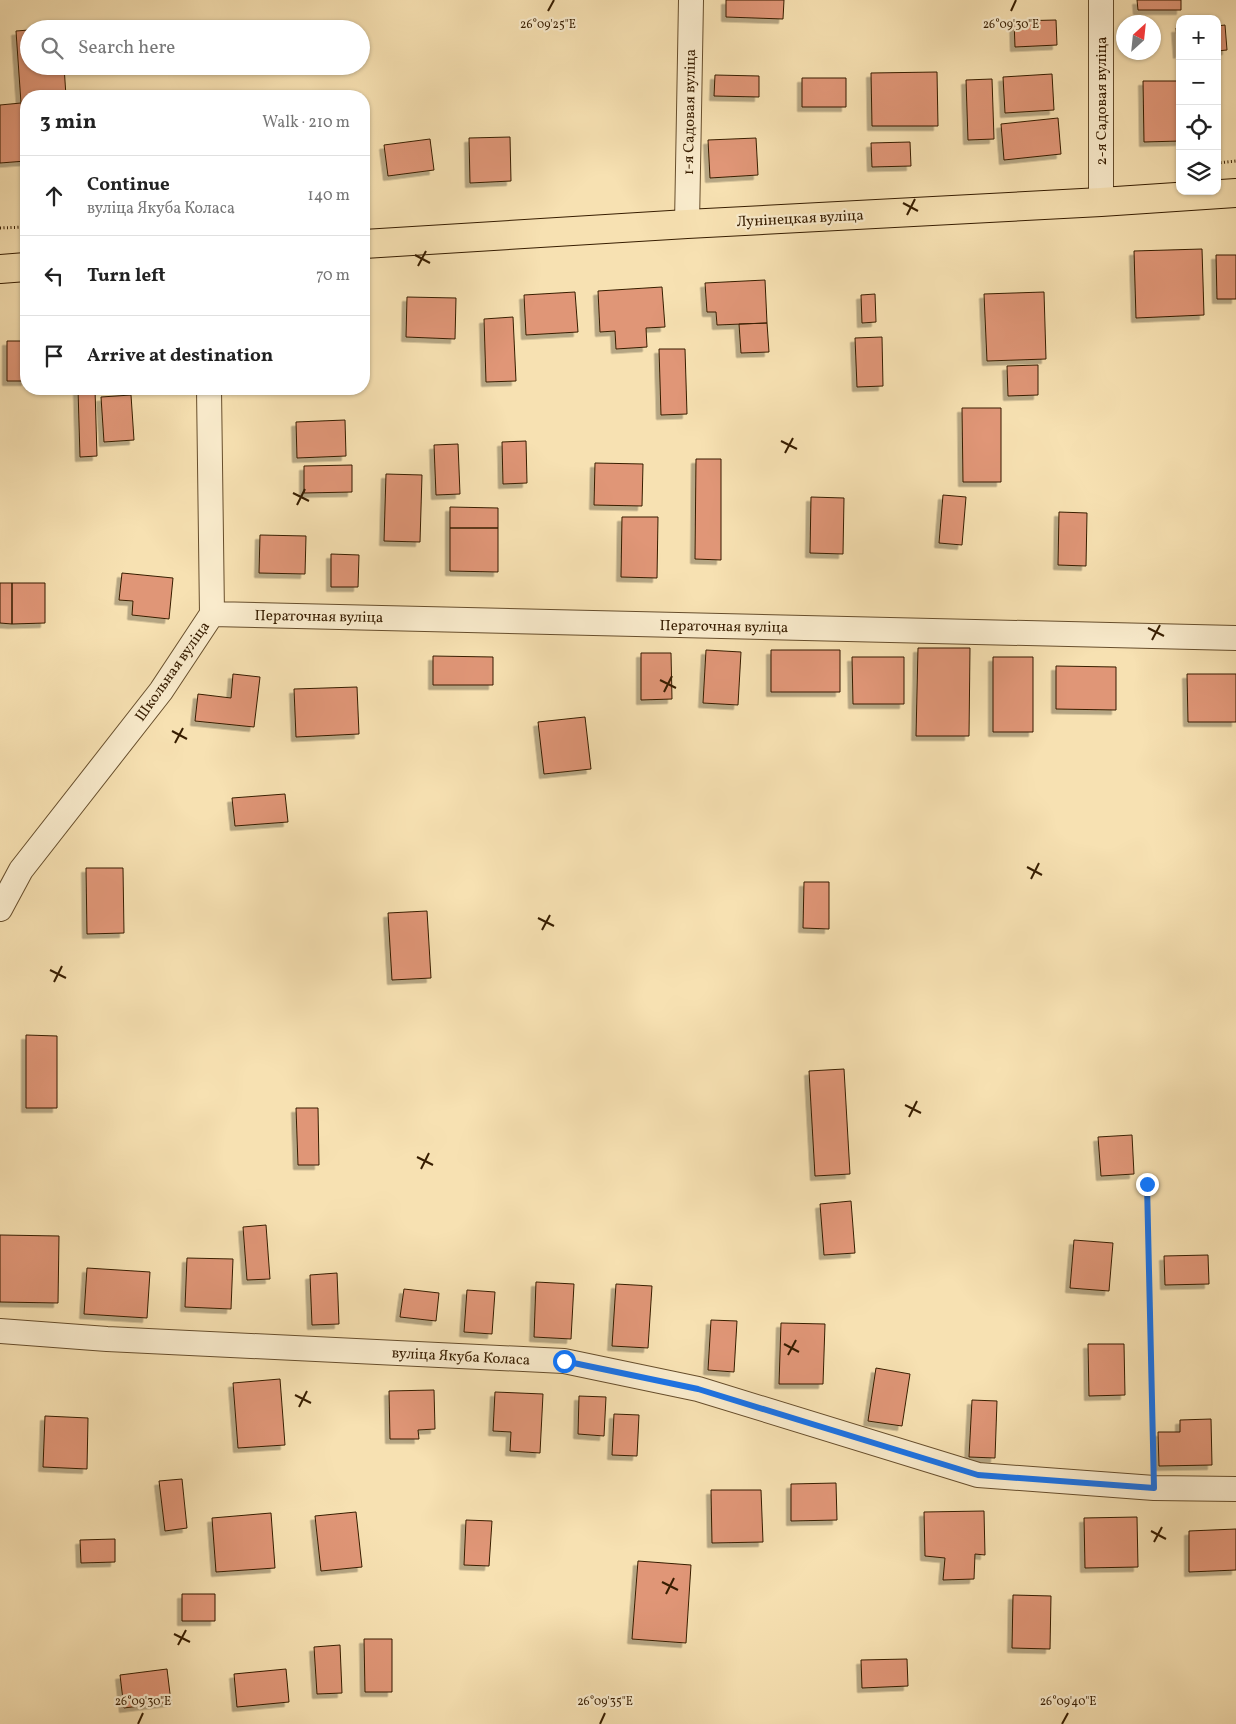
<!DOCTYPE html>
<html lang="en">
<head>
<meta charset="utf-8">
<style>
	body { margin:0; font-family:Vollkorn,serif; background:#f6f6f6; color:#222 }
	.controls { position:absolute; right:15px; top:15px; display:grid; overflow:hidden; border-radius:10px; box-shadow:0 1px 4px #0004 }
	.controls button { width:45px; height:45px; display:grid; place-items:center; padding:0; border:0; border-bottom:1px solid #e0e0e0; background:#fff; color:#222; font:25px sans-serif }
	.compass { position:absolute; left:1116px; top:15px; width:45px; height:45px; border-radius:50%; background:#fff; box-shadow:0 1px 4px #0004; rotate:27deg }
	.stop { position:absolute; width:15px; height:15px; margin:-11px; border:4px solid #1a73e8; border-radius:50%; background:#fff }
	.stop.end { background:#1a73e8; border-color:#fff; box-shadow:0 1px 5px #0008 }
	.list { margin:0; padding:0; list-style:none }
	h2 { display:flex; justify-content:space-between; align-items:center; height:65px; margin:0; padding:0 20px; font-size:21px }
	h2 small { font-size:16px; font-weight:400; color:#767676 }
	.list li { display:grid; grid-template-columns:32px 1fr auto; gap:15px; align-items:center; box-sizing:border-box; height:80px; padding:0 20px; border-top:1px solid #e0e0e0 }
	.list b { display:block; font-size:19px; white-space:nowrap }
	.list p { margin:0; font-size:16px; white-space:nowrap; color:#767676 }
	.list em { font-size:16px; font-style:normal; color:#767676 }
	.icon { flex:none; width:28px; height:28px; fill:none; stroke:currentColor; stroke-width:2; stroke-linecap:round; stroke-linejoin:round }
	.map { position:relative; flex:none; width:1236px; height:1724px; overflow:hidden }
	.search { position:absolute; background:#fff; box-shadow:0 1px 4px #0004; left:20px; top:20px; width:350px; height:55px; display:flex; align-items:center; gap:12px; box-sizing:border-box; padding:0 18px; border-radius:28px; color:#767676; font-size:19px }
	.panel { position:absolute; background:#fff; box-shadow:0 1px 4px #0004; left:20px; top:90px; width:350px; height:305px; border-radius:20px }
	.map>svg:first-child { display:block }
	.building { fill:#e09677; stroke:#371d00; filter:url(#shadow) }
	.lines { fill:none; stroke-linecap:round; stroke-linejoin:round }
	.street-casing { stroke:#674e2c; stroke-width:26 }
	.primary-casing { stroke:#371d00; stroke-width:30 }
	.path { stroke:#371d00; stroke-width:3; stroke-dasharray:1 2.5; stroke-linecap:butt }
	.street { stroke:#faeccd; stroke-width:24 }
	.primary { stroke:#f7e1b2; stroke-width:28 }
	.route { stroke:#1a73e8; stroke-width:6 }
	.ticks { fill:none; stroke:#371d00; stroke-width:2 }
	.labels { text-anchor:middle; stroke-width:4.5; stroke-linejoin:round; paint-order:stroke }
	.street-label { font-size:15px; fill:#371d00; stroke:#faeccd }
	.ticks-label { font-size:12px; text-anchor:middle; fill:#371d00; stroke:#faeccd; stroke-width:4.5; stroke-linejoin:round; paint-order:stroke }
</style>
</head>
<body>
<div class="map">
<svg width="1236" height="1724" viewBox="0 0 1236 1724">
	<defs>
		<filter id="shadow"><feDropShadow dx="-4.5" dy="4.5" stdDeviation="0" flood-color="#0004"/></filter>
	</defs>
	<rect width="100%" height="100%" fill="#f7e1b2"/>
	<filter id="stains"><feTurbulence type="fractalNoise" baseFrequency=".004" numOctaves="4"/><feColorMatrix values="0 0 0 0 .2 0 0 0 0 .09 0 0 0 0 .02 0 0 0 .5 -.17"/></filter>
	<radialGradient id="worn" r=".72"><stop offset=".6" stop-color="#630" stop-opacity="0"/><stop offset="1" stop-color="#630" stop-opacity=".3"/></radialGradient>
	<path class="building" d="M726,0H784L783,19L726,17Z
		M1137,0H1181V10H1138Z
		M1056,20L1057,45L1015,47L1014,21Z
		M1225,25L1227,50L1217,51V26Z
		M1176,28H1180V53L1178,54Z
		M29,30V66H64L66,96H26V161L0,163V105L21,103L16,31Z
		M937,72L938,126H872L871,73Z
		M1052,74L1054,110L1005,113L1003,77Z
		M715,75L759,76V97L714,96Z
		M802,78H846V107H802Z
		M992,79L994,139L968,140L966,80Z
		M1143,81H1180V141L1144,142Z
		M1058,118L1061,154L1004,160L1001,124Z
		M510,137L511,181L470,183L469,138Z
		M756,138L758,175L710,178L708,140Z
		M430,139L434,170L388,176L384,145Z
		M910,142L911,166L872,167L871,143Z
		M1202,249L1204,315L1136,318L1134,251Z
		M1216,255H1236V299H1217Z
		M765,280L767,323L717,325L716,312H707L705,283Z
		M662,287L665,327L646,328L647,347L616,349L615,331L600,332L598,291Z
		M575,292L578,332L526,335L524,295Z
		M1044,292L1046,359L987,361L984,294Z
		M875,294L876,322L862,323L861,295Z
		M407,297L456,298L455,339L406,337Z
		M513,317L516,381L486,382L484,319Z
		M767,323L769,352L741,353L739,324Z
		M882,337L883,386L857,387L855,338Z
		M7,341H26V381H7Z
		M659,349H685L687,414L661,415Z
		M1038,365V395L1008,396L1007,366Z
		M78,389H95L97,456L80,457Z
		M131,395L134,440L104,442L101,397Z
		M962,408H1001V482H963Z
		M345,420L346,456L297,458L296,422Z
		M526,441L527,483L503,484L502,442Z
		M458,444L460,494L436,495L434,445Z
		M696,459H721V560L695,559Z
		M595,463L643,464L642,506L594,505Z
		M352,465V492L304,493V466Z
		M386,474L422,475L420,542L384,541Z
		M943,495L966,497L962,545L939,543Z
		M811,497L844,498L843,554L810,553Z
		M450,507L498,508V528H450Z
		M1059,512L1087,513L1086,566L1058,565Z
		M622,517H658L657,578L621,577Z
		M450,528H498V572L450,571Z
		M260,535L306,536L305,574L259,573Z
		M331,554L359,555L358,587H331Z
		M122,573L173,578L169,619L132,615L133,601L119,600Z
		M0,583H12V624L0,623Z
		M12,583H45V623L12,624Z
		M918,648H970L969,736H916Z
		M706,650L741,652L738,705L703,703Z
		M771,650H840V692H771Z
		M641,653H671L672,699L641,700Z
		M433,656L493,657V685H433Z
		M852,657H904V704H853Z
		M993,657H1033V732H993Z
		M1056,666L1116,667V710L1056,709Z
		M233,674L260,677L254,727L195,721L198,694L231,698Z
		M1187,674H1236V722H1188Z
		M357,687L359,734L296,737L294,689Z
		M585,717L591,769L544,774L538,722Z
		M285,794L288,822L235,826L232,798Z
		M86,868H123L124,933L87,934Z
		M804,882H829V929L803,928Z
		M427,911L431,978L392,980L388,913Z
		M26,1035L57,1036V1108H26Z
		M844,1069L850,1174L815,1176L809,1071Z
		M296,1108H318L319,1165H298Z
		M1132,1135L1134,1174L1101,1176L1098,1137Z
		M851,1201L855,1253L824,1255L820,1204Z
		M266,1225L270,1279L247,1280L243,1227Z
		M0,1235L59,1236L58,1303L0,1302Z
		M1074,1240L1113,1243L1109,1291L1070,1288Z
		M1208,1255L1209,1284L1165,1285L1164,1256Z
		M187,1258L233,1259L231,1309L185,1307Z
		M87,1268L150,1272L147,1318L84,1314Z
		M337,1273L339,1324L312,1325L310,1275Z
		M536,1282L574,1284L571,1339L534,1337Z
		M616,1284L652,1286L648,1348L612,1346Z
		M404,1289L439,1293L436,1321L400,1317Z
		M467,1290L495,1292L492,1334L464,1332Z
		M711,1320L737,1321L734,1372L708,1370Z
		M781,1323L825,1324L823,1384H779Z
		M1088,1344H1124L1125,1395L1089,1396Z
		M876,1368L910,1374L902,1426L868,1421Z
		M280,1379L285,1445L238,1448L233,1383Z
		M434,1390L435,1429L418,1430L419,1439H390L389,1391Z
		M495,1392L543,1394L540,1453L510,1451L511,1432L493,1431Z
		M579,1396L606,1397L604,1436L578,1434Z
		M972,1400L997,1401L995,1458L969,1457Z
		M614,1414L639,1415L637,1456L612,1455Z
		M45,1416L88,1418L87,1469L43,1467Z
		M1211,1419L1212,1465L1159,1466L1158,1432H1180V1420Z
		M182,1479L187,1528L165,1531L159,1481Z
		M836,1483L837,1520L791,1521V1484Z
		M711,1490H761L763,1542L712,1543Z
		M984,1511L985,1555L975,1554L974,1579L943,1580L945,1558L925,1556L924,1512Z
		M356,1512L362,1567L321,1571L315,1516Z
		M271,1513L275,1568L216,1572L212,1518Z
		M1137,1517L1138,1567L1085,1568L1084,1518Z
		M466,1520L492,1521L489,1566L464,1565Z
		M1236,1529V1570L1189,1572V1531Z
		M115,1539V1562L81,1563L80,1540Z
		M638,1561L691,1565L686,1643L632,1639Z
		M182,1594H215V1621H182Z
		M1013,1595L1051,1596L1050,1649L1012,1648Z
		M364,1639H392V1692H365Z
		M340,1645L342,1693L317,1694L314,1647Z
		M907,1659L908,1686L862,1688L861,1660Z
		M167,1669L171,1702L124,1708L120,1675Z
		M286,1669L289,1702L237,1707L234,1674Z"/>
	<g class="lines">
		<g class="street-casing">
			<path id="street" d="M1101,0V202
				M687,224L691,0
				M212,614L1236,638
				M0,909L21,870L161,691L212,614L209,389
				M0,1331L107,1339L564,1361L698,1389L978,1475L1154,1488L1236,1489"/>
		</g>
		<g class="primary-casing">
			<path id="primary" d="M364,244L687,224L1101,202L1236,193
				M0,269L26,267"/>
		</g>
		<path class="path" d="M1217,163L1236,161
			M0,228L26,227
			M1147,1184L1153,1462"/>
		<use href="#street" class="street"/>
		<use href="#primary" class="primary"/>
	</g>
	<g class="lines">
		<path class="route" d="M564,1361L698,1389L978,1475L1154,1488L1147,1184"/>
	</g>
	<path class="ticks" d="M548,11L554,0M1011,11L1016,0M903,203L918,211M907,215L915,199M415,255L430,263M418,266L426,251M781,441L797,449M785,453L793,438M293,493L309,501M297,505L305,489M1148,628L1164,636M1152,640L1160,625M660,680L676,688M664,692L672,676M172,731L187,739M175,743L183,728M1027,867L1042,875M1031,879L1039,863M538,918L554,926M542,930L550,915M50,970L66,978M54,982L62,966M905,1105L921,1113M909,1117L917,1101M417,1157L433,1165M421,1169L429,1153M784,1344L799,1352M788,1355L796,1340M295,1395L311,1403M299,1407L307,1391M1151,1531L1166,1539M1154,1542L1162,1527M662,1582L678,1590M666,1594L674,1578M174,1634L190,1642M178,1645L186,1630M138,1724L143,1713M600,1724L605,1713M1062,1724L1068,1713"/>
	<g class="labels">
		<g class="street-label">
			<text transform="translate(1101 101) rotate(-90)" y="5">2-я Садовая вуліца</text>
			<text transform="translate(689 112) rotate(-89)" y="5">1-я Садовая вуліца</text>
			<text transform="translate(800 218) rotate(-3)" y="5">Лунінецкая вуліца</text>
			<text transform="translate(319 616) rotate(1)" y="5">Ператочная вуліца</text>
			<text transform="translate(724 626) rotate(1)" y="5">Ператочная вуліца</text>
			<text transform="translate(172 671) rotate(-55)" y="5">Школьная вуліца</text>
			<text transform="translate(461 1356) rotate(3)" y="5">вуліца Якуба Коласа</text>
		</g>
	</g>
	<g class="ticks-label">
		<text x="548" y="28">26°09'25"E</text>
		<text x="1011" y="28">26°09'30"E</text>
		<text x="143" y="1705">26°09'30"E</text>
		<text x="605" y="1705">26°09'35"E</text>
		<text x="1068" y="1705">26°09'40"E</text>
	</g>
	<rect width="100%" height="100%" filter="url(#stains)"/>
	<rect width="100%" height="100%" fill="url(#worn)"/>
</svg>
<div class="controls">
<button>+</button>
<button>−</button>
<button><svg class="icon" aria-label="locate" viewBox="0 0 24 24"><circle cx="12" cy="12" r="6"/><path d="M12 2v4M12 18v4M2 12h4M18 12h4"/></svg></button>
<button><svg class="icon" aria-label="layers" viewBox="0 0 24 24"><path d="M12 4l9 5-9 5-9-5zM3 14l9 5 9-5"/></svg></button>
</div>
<svg class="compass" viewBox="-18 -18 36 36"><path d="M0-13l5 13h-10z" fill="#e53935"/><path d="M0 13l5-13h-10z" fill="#767676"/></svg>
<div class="stop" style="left:564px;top:1361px"></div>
<div class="stop end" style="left:1147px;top:1184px"></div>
<div class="search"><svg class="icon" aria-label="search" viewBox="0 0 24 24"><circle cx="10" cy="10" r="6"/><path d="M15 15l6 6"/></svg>Search here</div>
<section class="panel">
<h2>3 min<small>Walk · 210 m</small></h2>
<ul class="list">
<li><svg class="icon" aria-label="ahead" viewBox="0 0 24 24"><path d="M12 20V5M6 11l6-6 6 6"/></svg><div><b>Continue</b><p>вуліца Якуба Коласа</p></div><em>140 m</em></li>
<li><svg class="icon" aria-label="left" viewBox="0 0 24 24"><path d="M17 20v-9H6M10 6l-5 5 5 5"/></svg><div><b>Turn left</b></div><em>70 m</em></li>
<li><svg class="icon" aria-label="arrive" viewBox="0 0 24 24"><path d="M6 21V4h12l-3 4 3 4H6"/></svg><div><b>Arrive at destination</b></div></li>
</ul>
</section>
</div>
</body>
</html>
